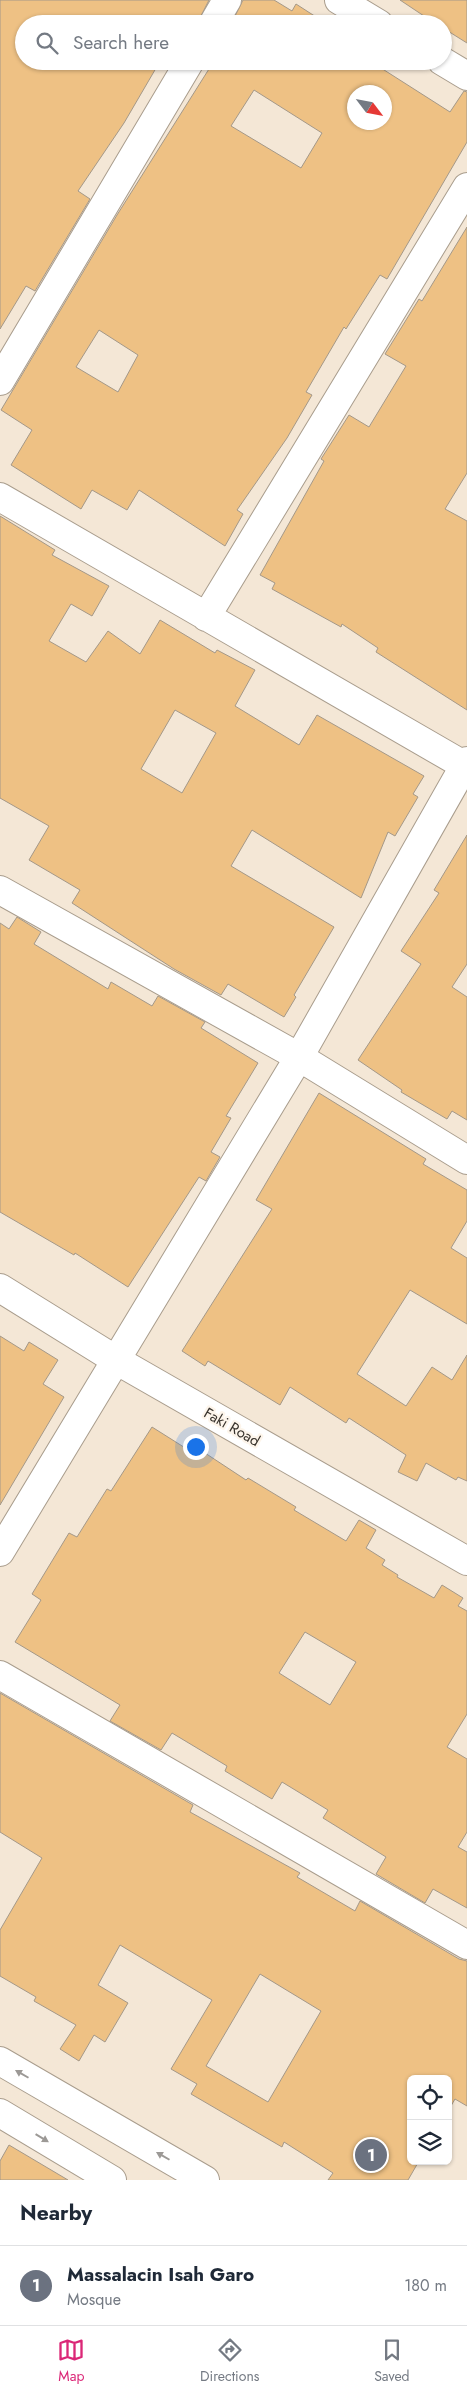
<!DOCTYPE html>
<html lang="en">
<head>
<meta charset="utf-8">
<style>
	body { margin:0; font-family:Jost,sans-serif; background:#f6f6f7; color:#1f2937 }
	.controls { position:absolute; right:15px; bottom:15px; display:grid; overflow:hidden; border-radius:8px; box-shadow:0 1px 4px #0004 }
	.controls button { width:45px; height:45px; display:grid; place-items:center; padding:0; border:0; border-bottom:1px solid #e0e1e3; background:#fff; color:#1f2937; font:25px sans-serif }
	.compass { position:absolute; left:347px; top:85px; width:45px; height:45px; border-radius:50%; background:#fff; box-shadow:0 1px 4px #0004; rotate:122deg }
	.you { position:absolute; left:195px; top:1446px; width:18px; height:18px; margin:-12px; border:4px solid #fff; border-radius:50%; background:#1a73e8; box-shadow:0 0 0 8px #1a73e833 }
	.badge { display:grid; place-items:center; width:32px; height:32px; border-radius:50%; background:#db2777; color:#fff; font-size:16px; font-weight:700 }
	.pin { position:absolute; translate:-50% -50%; border:2px solid #fff; box-shadow:0 1px 5px #0006 }
	.list { margin:0; padding:0; list-style:none }
	h2 { display:flex; justify-content:space-between; align-items:center; height:65px; margin:0; padding:0 20px; font-size:21px }
	h2 small { font-size:16px; font-weight:400; color:#747a83 }
	.list li { display:grid; grid-template-columns:32px 1fr auto; gap:15px; align-items:center; box-sizing:border-box; height:80px; padding:0 20px; border-top:1px solid #e0e1e3 }
	.list b { display:block; font-size:19px; white-space:nowrap }
	.list p { margin:0; font-size:16px; white-space:nowrap; color:#747a83 }
	.list em { font-size:16px; font-style:normal; color:#747a83 }
	.icon { flex:none; width:28px; height:28px; fill:none; stroke:currentColor; stroke-width:2; stroke-linecap:round; stroke-linejoin:round }
	.map { position:relative; flex:none; width:467px; height:2180px; overflow:hidden }
	.search { position:absolute; background:#fff; box-shadow:0 1px 4px #0004; left:15px; right:15px; top:15px; height:55px; display:flex; align-items:center; gap:12px; box-sizing:border-box; padding:0 18px; border-radius:28px; color:#747a83; font-size:19px }
	.sheet { height:145px; background:#fff }
	nav { display:flex; justify-content:space-around; align-items:center; box-sizing:border-box; height:70px; border-top:1px solid #e0e1e3; background:#fff; font-size:14px; color:#747a83 }
	nav a { display:grid; justify-items:center; gap:2px }
	nav .on { color:#db2777 }
	.map>svg:first-child { display:block }
	.building { fill:#eec184; stroke:#a49888; fill-rule:evenodd }
	.lines { fill:none; stroke-linecap:round; stroke-linejoin:round }
	.minor-casing { stroke:#a99d8d; stroke-width:30 }
	.minor { stroke:#fff; stroke-width:28 }
	.oneway { fill:#9c9996 }
	.labels { text-anchor:middle; stroke-width:4.5; stroke-linejoin:round; paint-order:stroke }
	.street-label { font-size:15px; fill:#38332d; stroke:#fdf5eb }
</style>
</head>
<body>
<div class="map">
<svg width="467" height="2180" viewBox="0 0 467 2180">
	<rect width="100%" height="100%" fill="#f4e7d6"/>
	<path class="building" d="M0,0H209L198,22L191,17L187,24H24V61H164L162,65L159,63L124,123L78,191L90,199L35,291L26,286L0,329Z
		M243,0H274L292,11L296,4L327,24H231Z
		M400,0H467V43L443,28V24H436Z
		M214,61H370L450,112L464,91L467,92V142L387,279L380,275L346,329L344,327L306,392L312,395L287,438L237,510L243,514L225,546L139,490L127,510L92,490L81,509L11,465L32,430L1,410L117,215ZM254,90L322,133L301,168L231,126ZM354,92H384V122H354ZM99,330L138,355L118,392L76,367Z
		M467,227V473L445,509L467,521V710L376,652L378,648L342,624L341,627L272,589L275,583L260,575L324,461L321,459L349,415L369,427L406,366L385,354L419,299L422,301Z
		M0,516L55,550L52,555L109,586L92,616L71,604L49,641L86,662L108,631L140,654L160,620L215,653L217,650L255,670L235,706L299,745L317,715L424,776L413,794L418,797L395,836L388,832L361,898L252,830L231,866L334,927L294,995L296,997L284,1017L228,984L221,995L174,969L72,903L80,890L29,860L49,826L0,798ZM175,710L216,733L182,793L141,769Z
		M467,835V964L452,987L467,997V1120L452,1111L447,1119L401,1092L402,1090L358,1060L421,964L401,951L439,893L434,890Z
		M17,917L41,932L34,944L108,989L111,982L152,1006L158,996L205,1022L201,1028L258,1063L226,1116L231,1118L211,1152L220,1157L206,1181L199,1177L128,1287L75,1253L74,1255L0,1212V923L9,929Z
		M319,1093L426,1159L423,1164L467,1190V1221L451,1248L467,1258V1324L410,1290L357,1374L406,1406L432,1367L452,1380L467,1355V1481L458,1477L456,1480L426,1463L417,1481L398,1472L406,1455L349,1418L346,1423L290,1387L280,1405L208,1361L205,1366L182,1351L272,1209L256,1200Z
		M0,1336L24,1351L29,1342L58,1360L43,1384L64,1397L0,1505Z
		M152,1427L198,1456L202,1451L246,1480L248,1478L296,1507L294,1510L346,1541L359,1520L376,1530L366,1548L385,1560L382,1565L398,1575L397,1577L434,1598L442,1585L463,1598L458,1606L467,1611V1714L447,1747L467,1759V1832L458,1847L467,1852V1908L433,1889L425,1903L376,1874L386,1857L323,1818L328,1810L282,1782L272,1799L225,1771L227,1766L172,1733L161,1750L110,1721L120,1705L15,1642L41,1600L32,1594L69,1533L77,1537L107,1489L111,1491ZM305,1632L356,1662L330,1705L279,1673Z
		M0,1693L193,1805L190,1812L300,1873L297,1877L355,1911L360,1901L459,1959L467,1961V2106L455,2099L448,2111V2079H411V2161H419L408,2180H328L333,2173L284,2142L282,2147L191,2094L197,2084L171,2069L212,2000L120,1945L98,1985L128,2003L105,2042L94,2035L79,2061L60,2049L76,2025L34,2001L36,1997L0,1976V1930L42,1858L0,1832ZM260,1974L321,2011L268,2102L206,2066Z
		M9,2145L68,2180H0V2161Z"/>
	<g class="lines">
		<g class="minor-casing">
			<path id="minor" d="M339,0L379,24
				M213,24L227,0
				M442,61L467,76
				M0,381L190,61
				M0,497L467,767
				M206,617L467,187
				M0,890L299,1057L467,1160
				M0,1288L116,1360L467,1561
				M0,1552L299,1057L467,761
				M0,1675L467,1945
				M0,2061L205,2180
				M0,2113L112,2180"/>
		</g>
		<use href="#minor" class="minor"/>
	</g>
	<defs><path id="oneway-solid" d="M-6-.8H1V-3.2L6.5 0L1 3.2V.8H-6Z" transform="scale(1.25)"/></defs>
	<g class="oneway">
		<use href="#oneway-solid" transform="translate(22 2074) rotate(-150)"/>
		<use href="#oneway-solid" transform="translate(42 2138) rotate(31)"/>
		<use href="#oneway-solid" transform="translate(163 2156) rotate(-150)"/>
	</g>
	<g class="labels">
		<g class="street-label">
			<text transform="translate(232 1427) rotate(30)" y="5">Faki Road</text>
		</g>
	</g>
</svg>
<div class="controls">
<button><svg class="icon" aria-label="locate" viewBox="0 0 24 24"><circle cx="12" cy="12" r="6"/><path d="M12 2v4M12 18v4M2 12h4M18 12h4"/></svg></button>
<button><svg class="icon" aria-label="layers" viewBox="0 0 24 24"><path d="M12 4l9 5-9 5-9-5zM3 14l9 5 9-5"/></svg></button>
</div>
<svg class="compass" viewBox="-18 -18 36 36"><path d="M0-13l5 13h-10z" fill="#e53935"/><path d="M0 13l5-13h-10z" fill="#747a83"/></svg>
<div class="you"></div>
<div class="pin badge" style="left:371px;top:2155px;background:#6b7280">1</div>
<div class="search"><svg class="icon" aria-label="search" viewBox="0 0 24 24"><circle cx="10" cy="10" r="6"/><path d="M15 15l6 6"/></svg>Search here</div>
</div>
<section class="sheet">
<h2>Nearby<small></small></h2>
<ul class="list">
<li><span class="badge" style="background:#6b7280">1</span><div><b>Massalacin Isah Garo</b><p>Mosque</p></div><em>180 m</em></li>
</ul>
</section>
<nav>
<a class="on"><svg class="icon" aria-label="map" viewBox="0 0 24 24"><path d="M3 6l6-2 6 2 6-2v14l-6 2-6-2-6 2zM9 4v14M15 6v14"/></svg>Map</a>
<a><svg class="icon" aria-label="directions" viewBox="0 0 24 24"><path d="M12 3l9 9-9 9-9-9zM9 14v-3h6M13 9l2 2-2 2"/></svg>Directions</a>
<a><svg class="icon" aria-label="saved" viewBox="0 0 24 24"><path d="M7 4h10v16l-5-4-5 4z"/></svg>Saved</a>
</nav>
</body>
</html>
